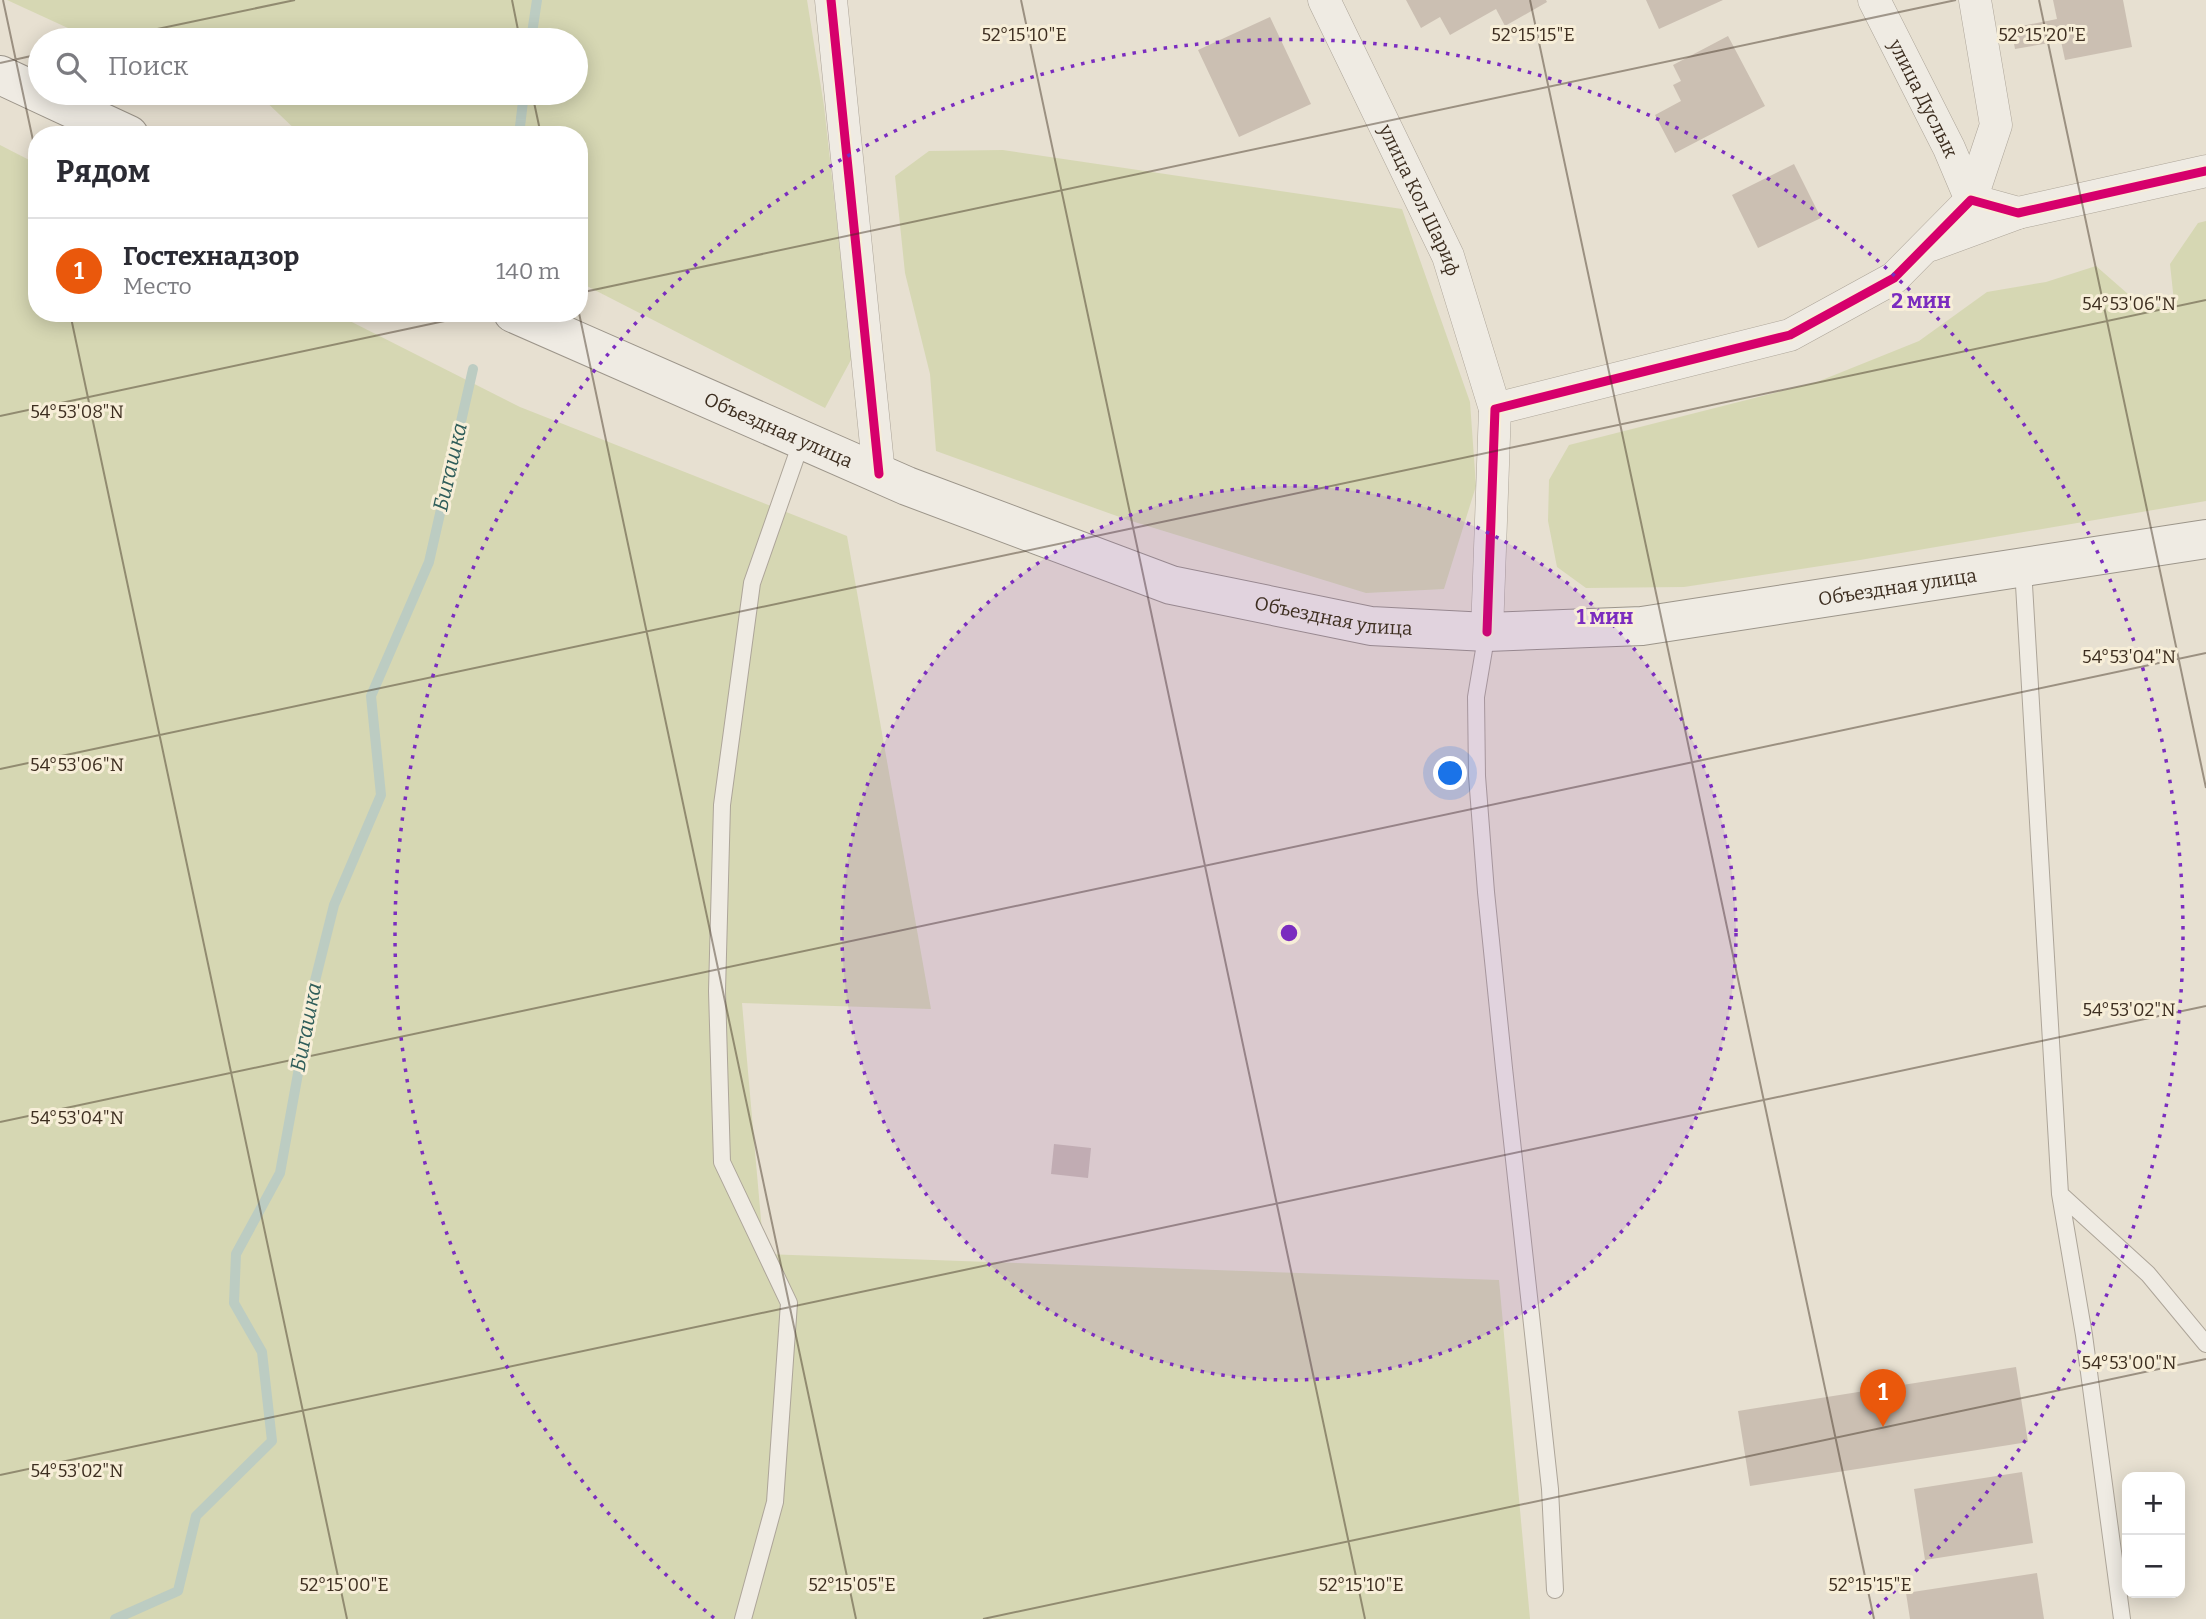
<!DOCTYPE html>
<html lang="ru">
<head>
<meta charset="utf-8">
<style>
	body { margin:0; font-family:Bitter,serif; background:#f2f2f3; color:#2b2b33 }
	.controls { position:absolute; right:21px; bottom:21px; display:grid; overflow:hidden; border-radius:14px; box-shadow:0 4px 18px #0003 }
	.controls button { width:63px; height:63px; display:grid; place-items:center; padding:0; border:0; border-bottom:2px solid #e1e1e2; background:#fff; color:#2b2b33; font:35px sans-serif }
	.you { position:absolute; left:1451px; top:774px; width:24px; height:24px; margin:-18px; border:5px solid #fff; border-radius:50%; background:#1a73e8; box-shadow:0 0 0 10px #1a73e833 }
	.badge { display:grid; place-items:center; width:46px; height:46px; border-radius:50%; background:#ea580c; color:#fff; font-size:23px; font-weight:700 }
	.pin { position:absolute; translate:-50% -58px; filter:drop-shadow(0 2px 4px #0008) }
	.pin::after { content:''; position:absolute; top:37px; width:24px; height:21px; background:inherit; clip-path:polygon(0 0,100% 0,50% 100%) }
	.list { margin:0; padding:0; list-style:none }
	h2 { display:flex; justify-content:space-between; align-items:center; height:91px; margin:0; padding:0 28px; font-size:30px }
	h2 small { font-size:23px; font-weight:400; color:#7c7c81 }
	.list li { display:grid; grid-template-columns:46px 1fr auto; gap:21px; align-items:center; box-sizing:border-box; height:105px; padding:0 28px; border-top:2px solid #e1e1e2 }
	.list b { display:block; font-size:26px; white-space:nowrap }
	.list p { margin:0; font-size:23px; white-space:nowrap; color:#7c7c81 }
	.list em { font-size:23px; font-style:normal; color:#7c7c81 }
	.icon { flex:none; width:38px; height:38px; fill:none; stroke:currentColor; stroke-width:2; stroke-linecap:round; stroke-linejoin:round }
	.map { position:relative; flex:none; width:2206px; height:1619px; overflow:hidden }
	.search { position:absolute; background:#fff; box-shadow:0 4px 18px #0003; left:28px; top:28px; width:560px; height:77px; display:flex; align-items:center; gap:18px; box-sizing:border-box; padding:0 24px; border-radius:38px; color:#7c7c81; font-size:26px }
	.panel { position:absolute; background:#fff; box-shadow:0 4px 18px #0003; left:28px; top:126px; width:560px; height:196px; border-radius:28px }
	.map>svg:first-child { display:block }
	.green { fill:#d6d7b3 }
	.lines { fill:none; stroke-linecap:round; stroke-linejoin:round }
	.stream { stroke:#bcccc2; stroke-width:10 }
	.building { fill:#cbbfb2 }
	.service-casing { stroke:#ada599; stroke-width:18 }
	.minor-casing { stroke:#ada599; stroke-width:33 }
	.secondary-casing { stroke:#9c958a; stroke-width:40 }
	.service { stroke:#efebe3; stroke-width:16 }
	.minor { stroke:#efebe3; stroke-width:32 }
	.secondary { stroke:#efebe3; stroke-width:38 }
	.cycleway-casing { stroke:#f7eed8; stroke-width:13 }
	.cycleway { stroke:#d6006c; stroke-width:9 }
	.ticks { fill:none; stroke:#3d2e20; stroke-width:2; stroke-opacity:0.45 }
	.ring { fill:none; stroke:#7b2cbf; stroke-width:3.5; stroke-dasharray:3.5 7 }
	.labels { text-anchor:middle; stroke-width:6; stroke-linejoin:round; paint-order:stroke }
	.street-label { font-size:19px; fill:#3d2e20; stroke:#f7eed8 }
	.water-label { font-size:21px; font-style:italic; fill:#2f5d5a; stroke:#f7eed8 }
	.ticks-label { font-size:18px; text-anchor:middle; fill:#3d2e20; stroke:#f7eed8; stroke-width:6; stroke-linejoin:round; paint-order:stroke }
	.centre { fill:#7b2cbf; stroke:#f7eed8; stroke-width:3.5 }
	.ring-label { font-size:21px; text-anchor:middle; font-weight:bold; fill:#7b2cbf; stroke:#f7eed8; stroke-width:6; stroke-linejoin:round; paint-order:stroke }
</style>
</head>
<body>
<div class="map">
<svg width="2206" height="1619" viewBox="0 0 2206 1619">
	<rect width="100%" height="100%" fill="#e7e0d1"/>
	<path class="green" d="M7,0H807L824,106L852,358L825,408L579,282V135H301L257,93H576V40H94Z
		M0,145L37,164V313H334L520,407L847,536L931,1009L742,1003L764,1254L1499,1280L1530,1619H0Z
		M1003,150L1402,209L1470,402L1476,486L1444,589L1366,593L1128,520L936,451L930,374L905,273L895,176L929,151Z
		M2206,221V501L1860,560L1684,587L1586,588L1557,567L1548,521L1549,480L1569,445L1817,382L1919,341L1987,292L2046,282L2096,266L2136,301L2175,311L2170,264L2198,223Z"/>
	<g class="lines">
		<path class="stream" d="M531,40L537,0
			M519,135L524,93
			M115,1619L178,1591L196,1516L272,1441L262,1352L234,1303L236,1254L280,1173L314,985L334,905L381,795L371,696L429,562L473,369"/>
	</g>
	<path class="building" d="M1406,0H1546L1547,2L1505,26L1496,9L1450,35L1440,17L1421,28Z
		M1646,0H1723L1659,29Z
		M2053,0H2123L2132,47L2065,60L2061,41L2015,49L2011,28L2057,19Z
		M1270,17L1311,104L1239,137L1198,50Z
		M1728,36L1765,106L1675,153L1655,115L1681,101L1673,85L1681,81L1673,65Z
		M1794,164L1821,218L1758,248L1732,195Z
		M1054,1144L1091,1148L1088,1178L1051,1174Z
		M2016,1367L2028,1442L1750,1486L1738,1411Z
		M2022,1472L2033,1543L1925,1560L1914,1489Z
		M2037,1573L2044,1619H1910L1906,1593Z"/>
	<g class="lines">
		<g class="service-casing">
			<path id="service" d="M2023,568L2060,1194L2084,1335L2122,1619
				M1487,632L1476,697L1477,776L1486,892L1504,1068L1550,1489L1555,1590
				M2060,1194L2148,1274L2206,1344
				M743,1619L775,1502L789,1303L722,1162L717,991L722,805L752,583L802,440"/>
		</g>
		<g class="minor-casing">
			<g id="minor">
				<path d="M831,0L879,474"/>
				<path id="s1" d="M1324,0L1448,256L1495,409"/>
				<path id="s2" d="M1874,0L1949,148L1971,200"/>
				<path d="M1971,200L1996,125L1975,0"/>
				<path d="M1931,245L2018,213"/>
				<path d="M1487,632L1495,409L1790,335L1894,278L1971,200L2018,213L2206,171"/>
			</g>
		</g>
		<g class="secondary-casing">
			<g id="secondary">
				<path d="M0,75L129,135"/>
				<path id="s3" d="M513,313L907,486L1171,585L1371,626L1487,632L1642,626L2206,539"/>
			</g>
		</g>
		<use href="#service" class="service"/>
		<use href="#minor" class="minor"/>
		<use href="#secondary" class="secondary"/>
		<g class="cycleway-casing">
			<path id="cycleway" d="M831,0L879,474
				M1487,632L1495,409L1790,335L1894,278L1971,200L2018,213L2206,171"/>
		</g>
		<use href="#cycleway" class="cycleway"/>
	</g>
	<path class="ticks" d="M3,0L37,159M512,0L520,40M1021,0L1365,1619M1530,0L1874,1619M2039,0L2206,788M105,40L295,0M0,63L40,54M532,93L541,135M579,293L1956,0M70,313L347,1619M579,313L856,1619M0,416L482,313M0,769L2206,300M0,1122L2206,653M0,1475L2206,1006M983,1619L2206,1359"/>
	<circle cx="1289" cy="933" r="447" fill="#7b2cbf" fill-opacity=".12"/>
	<g class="ring">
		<circle cx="1289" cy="933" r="447"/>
		<path d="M714 1618A894 894 0 1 1 1864 1618"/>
	</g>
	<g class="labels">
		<g class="street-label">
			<text dy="7" stroke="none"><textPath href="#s2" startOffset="110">улица Дуслык</textPath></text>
			<text dy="7" stroke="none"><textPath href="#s1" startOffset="222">улица Кол Шариф</textPath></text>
			<text dy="7" stroke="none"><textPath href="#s3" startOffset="290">Объездная улица</textPath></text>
			<text dy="7" stroke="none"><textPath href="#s3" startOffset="1446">Объездная улица</textPath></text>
			<text dy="7" stroke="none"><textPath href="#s3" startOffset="878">Объездная улица</textPath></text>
		</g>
		<g class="water-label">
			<text transform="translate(450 467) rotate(-77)" y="7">Бигашка</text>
			<text transform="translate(306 1027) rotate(-79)" y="7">Бигашка</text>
		</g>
	</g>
	<g class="ticks-label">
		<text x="2042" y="41">52°15'20"E</text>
		<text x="1024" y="41">52°15'10"E</text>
		<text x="1533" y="41">52°15'15"E</text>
		<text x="2129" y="310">54°53'06"N</text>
		<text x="77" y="418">54°53'08"N</text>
		<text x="2129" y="663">54°53'04"N</text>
		<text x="77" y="771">54°53'06"N</text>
		<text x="2129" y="1016">54°53'02"N</text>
		<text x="77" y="1124">54°53'04"N</text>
		<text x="2129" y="1369">54°53'00"N</text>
		<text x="77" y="1477">54°53'02"N</text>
		<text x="344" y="1591">52°15'00"E</text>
		<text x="852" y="1591">52°15'05"E</text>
		<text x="1361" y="1591">52°15'10"E</text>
		<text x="1870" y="1591">52°15'15"E</text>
	</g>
	<circle cx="1289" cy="933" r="10" class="centre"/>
	<g class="ring-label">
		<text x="1921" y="308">2 мин</text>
		<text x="1605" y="624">1 мин</text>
	</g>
</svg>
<div class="controls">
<button>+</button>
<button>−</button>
</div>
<div class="you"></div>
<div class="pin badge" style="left:1883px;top:1427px">1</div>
<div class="search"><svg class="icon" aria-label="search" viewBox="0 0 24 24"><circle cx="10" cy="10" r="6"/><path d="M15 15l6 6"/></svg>Поиск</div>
<section class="panel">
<h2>Рядом<small></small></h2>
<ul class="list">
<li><span class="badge">1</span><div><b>Гостехнадзор</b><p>Место</p></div><em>140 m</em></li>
</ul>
</section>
</div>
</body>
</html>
